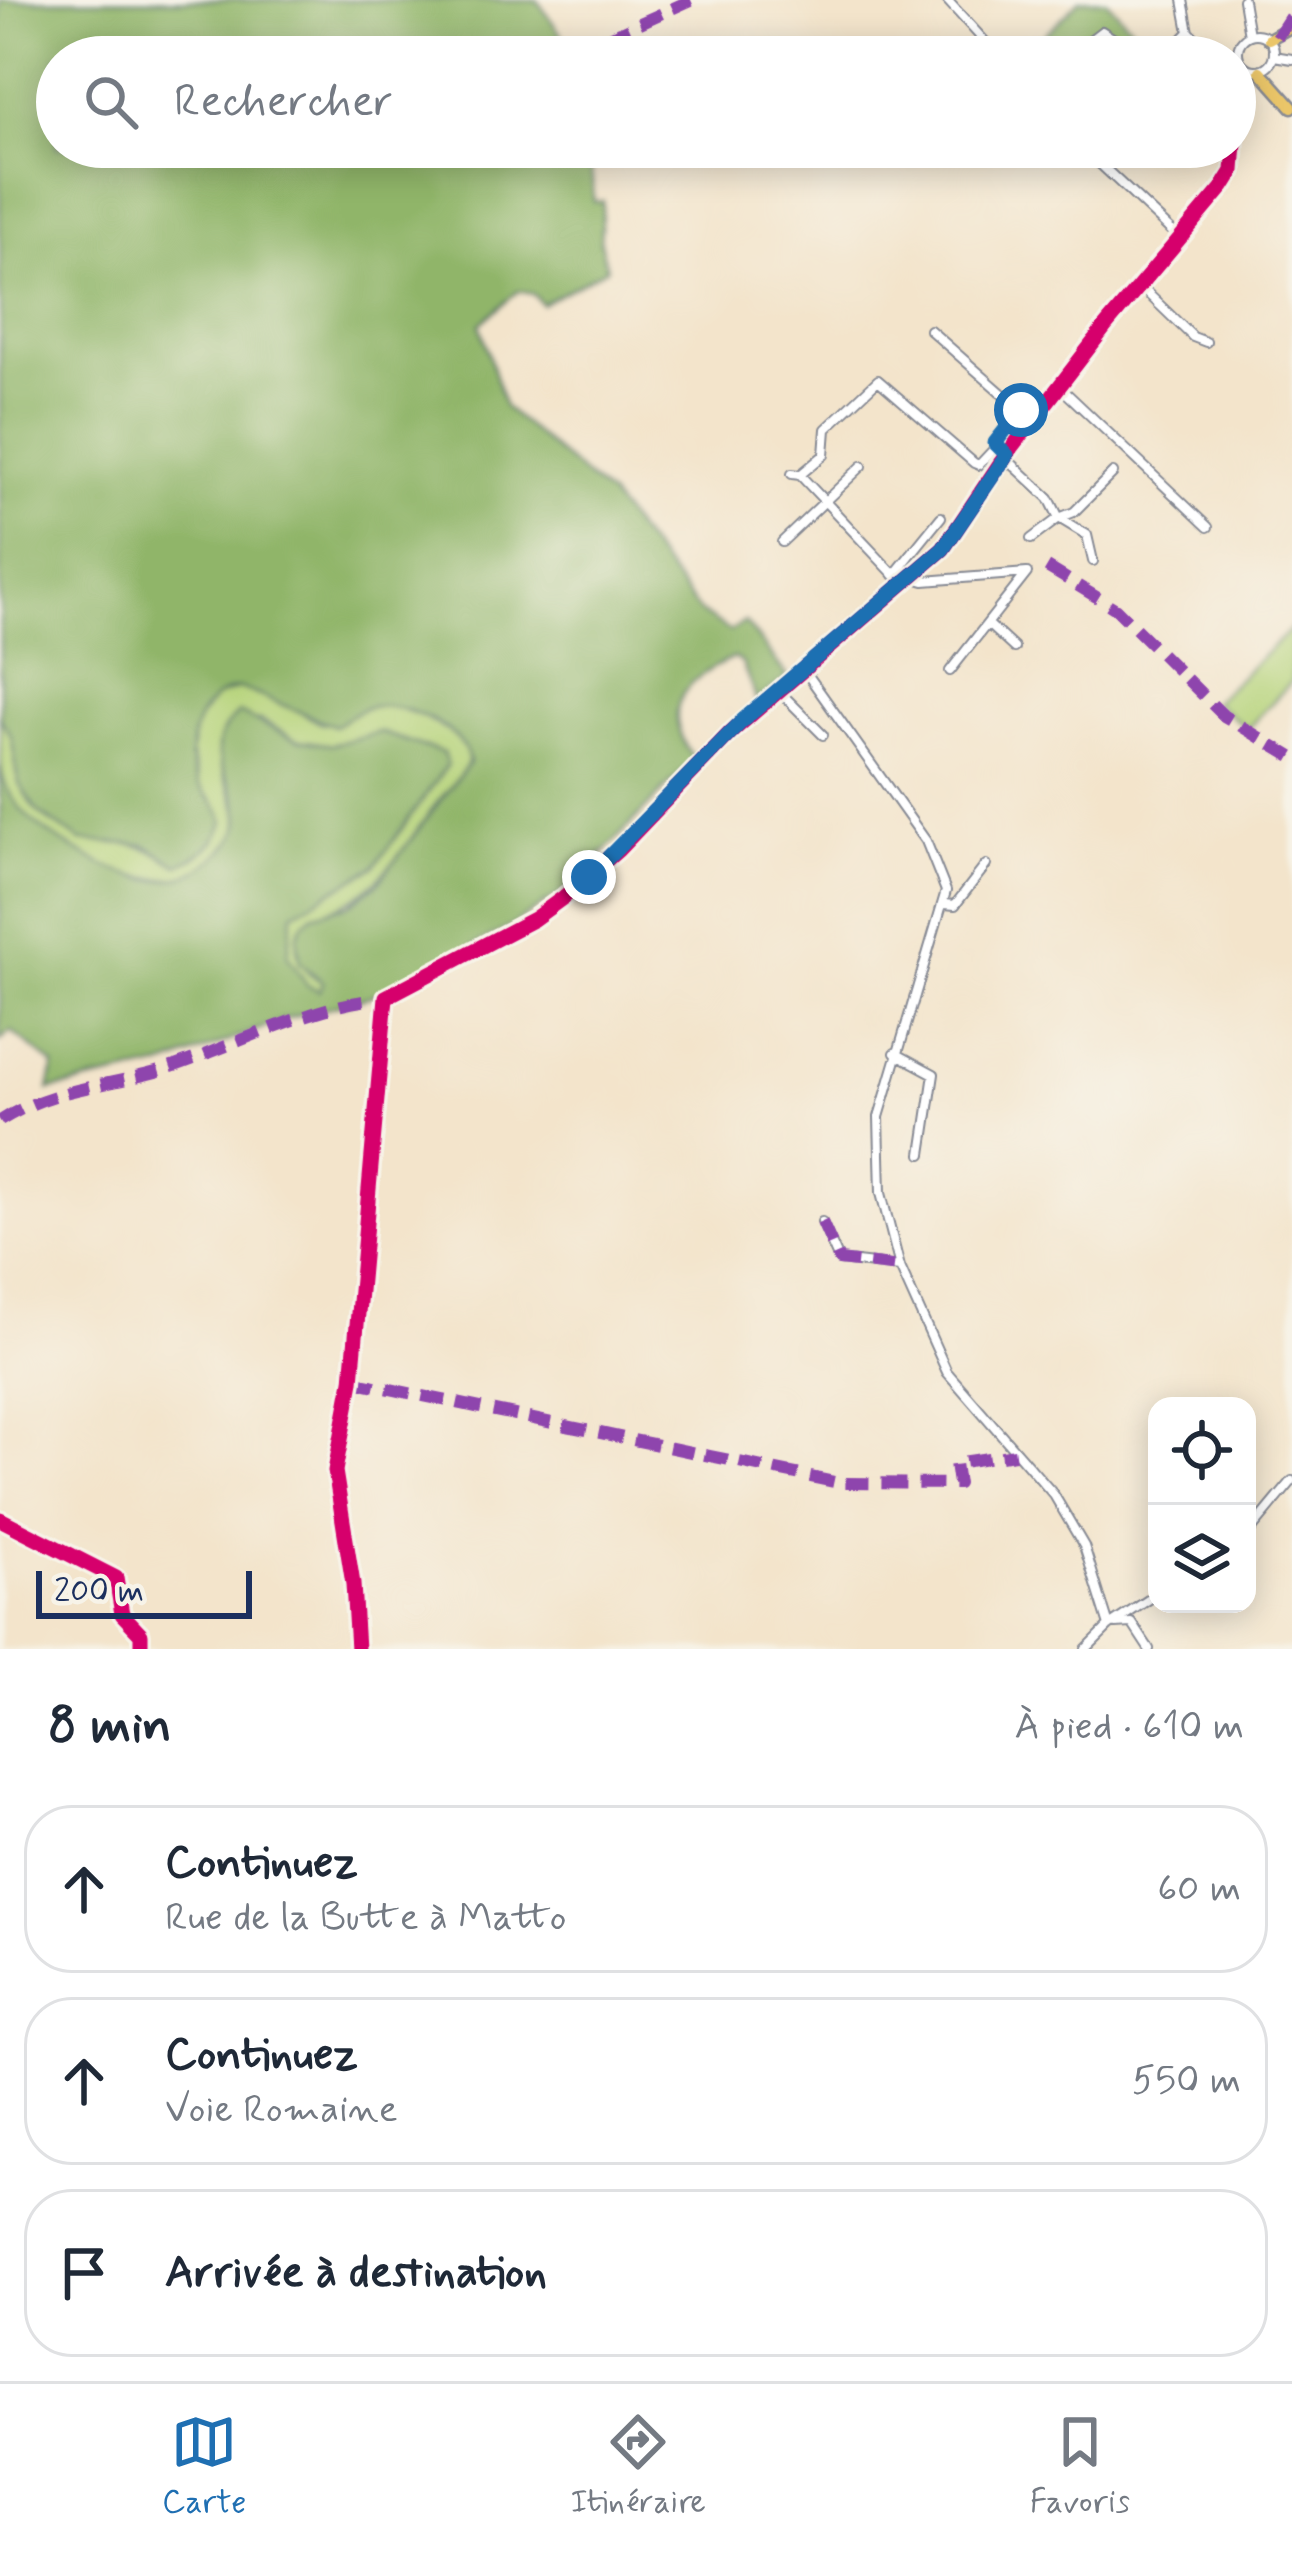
<!DOCTYPE html>
<html lang="fr">
<head>
<meta charset="utf-8">
<style>
	body { margin:0; font-family:Mynerve,sans-serif; background:#f2f2f3; color:#1f2937 }
	.controls { position:absolute; right:36px; bottom:36px; display:grid; overflow:hidden; border-radius:24px; box-shadow:0 6px 30px #0003 }
	.controls button { width:108px; height:108px; display:grid; place-items:center; padding:0; border:0; border-bottom:3px solid #e0e1e3; background:#fff; color:#1f2937; font:60px sans-serif }
	.scale { position:absolute; left:36px; bottom:30px; width:216px; box-sizing:border-box; padding-left:12px; border:6px solid #1b2f5e; border-top:0; font-size:33px; line-height:42px; white-space:nowrap; color:#1b2f5e; -webkit-text-stroke:9px #f7f3e8; paint-order:stroke }
	.stop { position:absolute; width:36px; height:36px; margin:-27px; border:9px solid #1f6fb2; border-radius:50%; background:#fff }
	.stop.end { background:#1f6fb2; border-color:#fff; box-shadow:0 3px 12px #0008 }
	.list { margin:0; padding:0; list-style:none }
	h2 { display:flex; justify-content:space-between; align-items:center; height:156px; margin:0; padding:0 48px; font-size:51px }
	h2 small { font-size:39px; font-weight:400; color:#747a83 }
	.list li { display:grid; grid-template-columns:78px 1fr auto; gap:36px; align-items:center; box-sizing:border-box; height:168px; margin:0 24px 24px; padding:0 24px; border:3px solid #e0e1e3; border-radius:48px }
	.list b { display:block; font-size:45px; white-space:nowrap }
	.list p { margin:0; font-size:39px; white-space:nowrap; color:#747a83 }
	.list em { font-size:39px; font-style:normal; color:#747a83 }
	.icon { flex:none; width:66px; height:66px; fill:none; stroke:currentColor; stroke-width:2; stroke-linecap:round; stroke-linejoin:round }
	.map { position:relative; flex:none; width:1292px; height:1649px; overflow:hidden }
	.search { position:absolute; background:#fff; box-shadow:0 6px 30px #0003; left:36px; right:36px; top:36px; height:132px; display:flex; align-items:center; gap:30px; box-sizing:border-box; padding:0 42px; border-radius:66px; color:#747a83; font-size:45px }
	.sheet { height:732px; background:#fff }
	nav { display:flex; justify-content:space-around; align-items:center; box-sizing:border-box; height:168px; border-top:3px solid #e0e1e3; background:#fff; font-size:33px; color:#747a83 }
	nav a { display:grid; justify-items:center; gap:6px }
	nav .on { color:#1f6fb2 }
	.map>svg:first-child { display:block }
	.green { fill:#b5d379; stroke:#68816c; stroke-width:3 }
	.forest { fill:#90b569; stroke:#567264; stroke-width:3 }
	.lines { fill:none; stroke-linecap:round; stroke-linejoin:round }
	.minor-casing { stroke:#878a94; stroke-width:12 }
	.highway-casing { stroke:#878a94; stroke-width:15 }
	.minor { stroke:#fff; stroke-width:8 }
	.highway { stroke:#ebc669; stroke-width:10 }
	.quiet { stroke:#8e44ad; stroke-width:12; stroke-dasharray:24 12; stroke-linecap:butt }
	.cycleway-casing { stroke:#f7f3e8; stroke-width:22 }
	.cycleway { stroke:#d6006c; stroke-width:15 }
	.route { stroke:#1f6fb2; stroke-width:15 }
</style>
</head>
<body>
<div class="map">
<svg width="1292" height="1649" viewBox="0 0 1292 1649">
	<rect width="100%" height="100%" fill="#f7f3e8"/>
	<filter id="ink" filterUnits="userSpaceOnUse"><feTurbulence type="fractalNoise" baseFrequency=".00833" numOctaves="2"/><feDisplacementMap in="SourceGraphic" scale="24" xChannelSelector="R" yChannelSelector="G"/><feConvolveMatrix kernelMatrix="1 2 1 2 8 2 1 2 1" color-interpolation-filters="sRGB"/></filter>
	<filter id="wash" filterUnits="userSpaceOnUse"><feTurbulence type="fractalNoise" baseFrequency=".004" numOctaves="4" result="noise"/><feDisplacementMap in="SourceGraphic" scale="48" xChannelSelector="R" yChannelSelector="G"/><feGaussianBlur stdDeviation="2.7" result="paint"/><feColorMatrix in="noise" values="0 0 0 0 0 0 0 0 0 0 0 0 0 0 0 0 0 1.4 0 .05"/><feComposite in="paint" operator="in"/></filter>
	<g filter="url(#wash)">
		<rect width="100%" height="100%" fill="#f3e4cb"/>
		<path class="green" d="M1292,628V681L1247,729L1214,702Z
			M240,688L269,695L322,724C338,720 355,709 369,707C402,701 448,726 468,749C471,778 451,783 436,804C399,853 377,900 312,915L297,951L310,975L323,982L320,991L307,985L287,955L293,913L374,867L447,766L443,753L379,732L331,745L297,740L261,720L227,724C204,779 252,802 236,837C191,928 26,852 3,782C0,763 0,737 0,717C24,744 10,785 38,812C80,852 128,830 168,860L199,787L191,755L194,725L215,697Z"/>
		<path class="forest" d="M0,0H537L567,43L566,57H57V147H589L594,202L603,201L600,243L607,268L542,304L533,294L518,291L480,324L504,407L610,497L700,612L730,631L745,622L788,677L757,701L742,663L734,658C682,679 658,709 694,759L569,888L510,927L379,994L285,1019L165,1066L49,1090L54,1065L11,1031L0,1041V766C6,801 32,824 62,842C114,873 170,904 220,853C232,842 242,830 239,813C233,773 195,750 239,713L297,740L331,745L379,732L443,753L447,765L374,867L293,913L288,956L307,985L320,991L323,982L300,963L297,937L302,925L312,915L351,904L378,883L469,763C466,728 403,700 369,707C358,709 345,720 335,726L240,688C199,692 180,746 197,782C205,797 220,804 224,822C216,845 200,856 178,865L145,845L81,841L38,812L19,784L11,736L0,717Z
			M1080,0H1106L1160,57H1022Z"/>
	</g>
	<g filter="url(#ink)">
		<g class="lines">
			<g class="minor-casing">
				<path id="minor" d="M947,0L999,57
					M1183,0L1189,32L1215,57
					M1243,0L1249,35
					M1238 52a18 18 0 1 1 36 0a18 18 0 1 1-36 0Z
					M1274,56L1292,59
					M1068,57L1102,31L1141,57
					M1164,57L1189,32
					M1235,89L1243,66
					M1082,147L1179,238
					M1140,286L1193,337L1206,342
					M930,330L1021,410L995,448L1049,498L1059,518L1074,512L1113,473
					M1060,387L1208,527
					M792,474L800,475L824,455L826,429L878,380L974,463L979,465L995,448
					M800,475L902,583
					M1031,539L1059,518L1087,535L1093,561
					M782,542L862,466
					M894,575L941,517
					M910,577L924,581L1027,573L950,671
					M989,625L1014,648
					M805,671L926,841L946,891L879,1117L881,1193L900,1267L947,1372L1054,1495L1084,1546L1109,1626
					M779,691L823,735
					M945,904L955,905L986,865
					M895,1053L934,1074L922,1154
					M822,1222L839,1260L900,1267
					M0,1519L116,1578L122,1614L141,1634V1649
					M1247,1535L1292,1481
					M1116,1624L1132,1623L1149,1649
					M357,1649L353,1584L335,1471L352,1381L386,997L534,919L564,897L618,850L730,733L943,549L1001,462L1105,327L1223,187L1233,171L1235,142
					M1086,1649L1109,1626L1157,1594"/>
			</g>
			<g class="highway-casing">
				<path id="highway" d="M1269,39L1292,26
					M1260,71L1292,107"/>
			</g>
			<use href="#minor" class="minor"/>
			<use href="#highway" class="highway"/>
			<path class="quiet" d="M1277,37L1292,14
				M574,53L691,0
				M1047,567L1116,609L1224,716L1292,757
				M0,1121C50,1089 101,1087 156,1072C215,1055 329,996 384,1000
				M822,1222L839,1260L900,1267
				M352,1381L839,1483L958,1484L955,1463L1015,1454"/>
			<g class="cycleway-casing">
				<path id="cycleway" d="M0,1519L116,1578L122,1614L141,1634V1649
					M357,1649L353,1584L335,1471L352,1381L386,997L534,919L564,897L618,850L730,733L943,549L1001,462L1105,327L1223,187L1233,171L1235,142"/>
			</g>
			<use href="#cycleway" class="cycleway"/>
		</g>
	</g>
	<g class="lines" filter="url(#ink)">
		<path class="route" d="M589,877L743,720L943,549L1007,455L995,443L1021,410"/>
	</g>
</svg>
<div class="controls">
<button><svg class="icon" aria-label="locate" viewBox="0 0 24 24"><circle cx="12" cy="12" r="6"/><path d="M12 2v4M12 18v4M2 12h4M18 12h4"/></svg></button>
<button><svg class="icon" aria-label="layers" viewBox="0 0 24 24"><path d="M12 4l9 5-9 5-9-5zM3 14l9 5 9-5"/></svg></button>
</div>
<div class="scale">200 m</div>
<div class="stop" style="left:1021px;top:410px"></div>
<div class="stop end" style="left:589px;top:877px"></div>
<div class="search"><svg class="icon" aria-label="search" viewBox="0 0 24 24"><circle cx="10" cy="10" r="6"/><path d="M15 15l6 6"/></svg>Rechercher</div>
</div>
<section class="sheet">
<h2>8 min<small>À pied · 610 m</small></h2>
<ul class="list">
<li><svg class="icon" aria-label="ahead" viewBox="0 0 24 24"><path d="M12 20V5M6 11l6-6 6 6"/></svg><div><b>Continuez</b><p>Rue de la Butte à Matto</p></div><em>60 m</em></li>
<li><svg class="icon" aria-label="ahead" viewBox="0 0 24 24"><path d="M12 20V5M6 11l6-6 6 6"/></svg><div><b>Continuez</b><p>Voie Romaine</p></div><em>550 m</em></li>
<li><svg class="icon" aria-label="arrive" viewBox="0 0 24 24"><path d="M6 21V4h12l-3 4 3 4H6"/></svg><div><b>Arrivée à destination</b></div></li>
</ul>
</section>
<nav>
<a class="on"><svg class="icon" aria-label="map" viewBox="0 0 24 24"><path d="M3 6l6-2 6 2 6-2v14l-6 2-6-2-6 2zM9 4v14M15 6v14"/></svg>Carte</a>
<a><svg class="icon" aria-label="directions" viewBox="0 0 24 24"><path d="M12 3l9 9-9 9-9-9zM9 14v-3h6M13 9l2 2-2 2"/></svg>Itinéraire</a>
<a><svg class="icon" aria-label="saved" viewBox="0 0 24 24"><path d="M7 4h10v16l-5-4-5 4z"/></svg>Favoris</a>
</nav>
</body>
</html>
